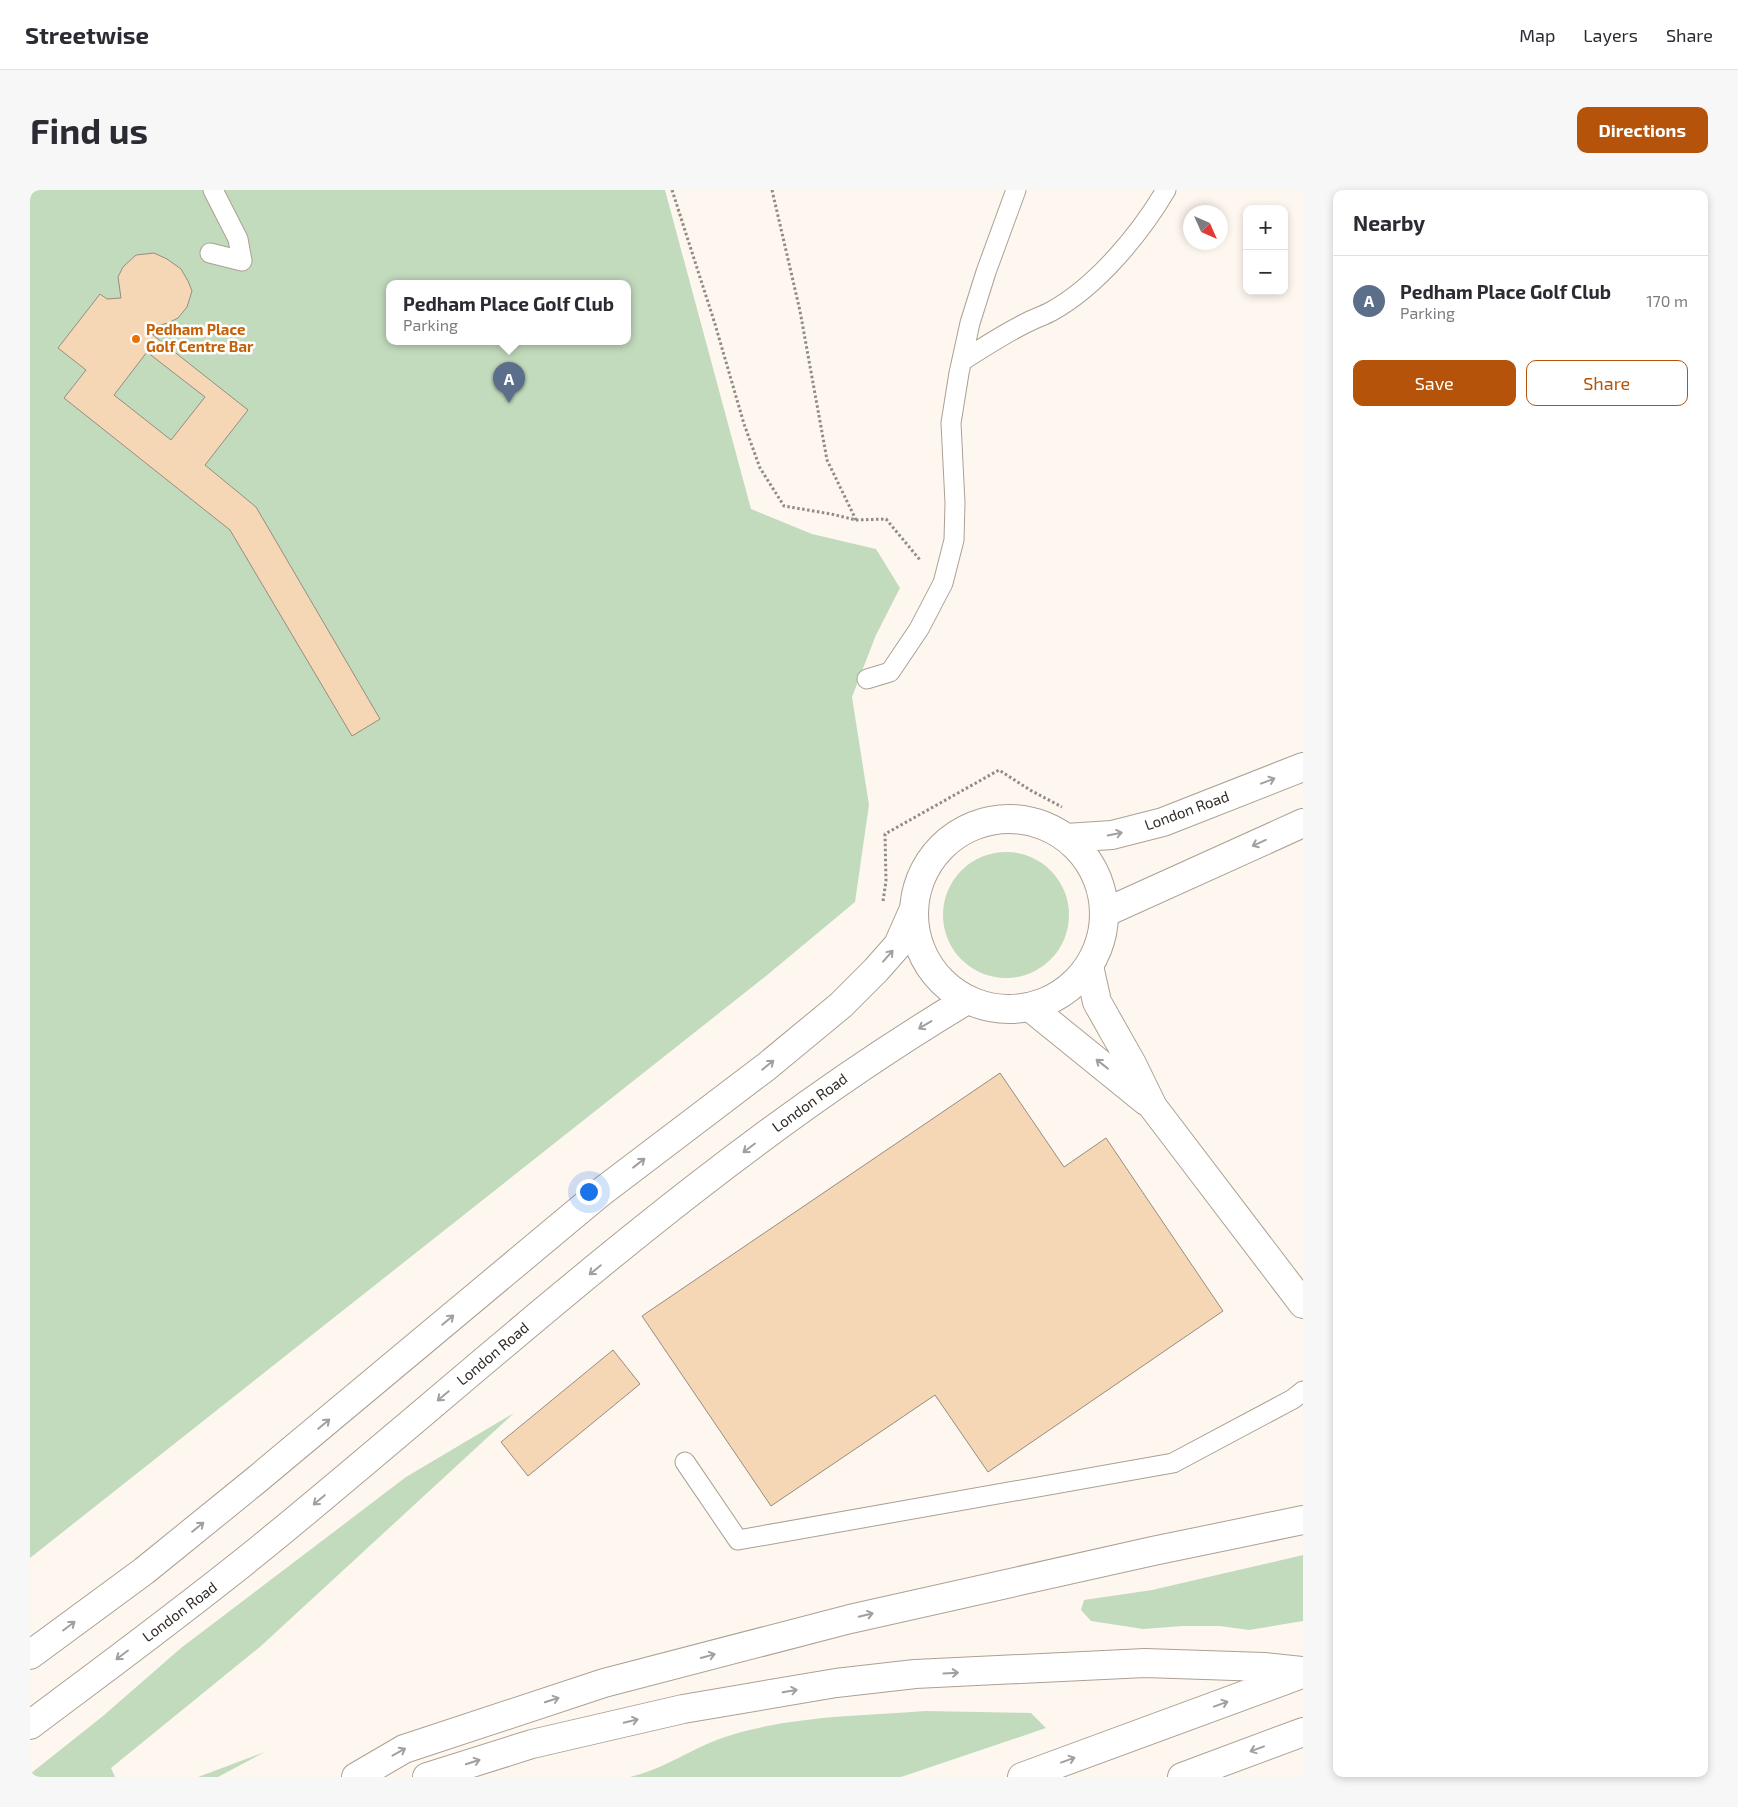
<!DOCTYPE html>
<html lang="en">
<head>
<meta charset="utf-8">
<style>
	body { margin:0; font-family:"Exo 2",sans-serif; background:#f7f7f7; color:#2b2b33 }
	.controls { position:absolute; right:15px; top:15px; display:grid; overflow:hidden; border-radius:10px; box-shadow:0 2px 8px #0003 }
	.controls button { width:45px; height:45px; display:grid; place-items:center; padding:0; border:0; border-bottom:1px solid #e1e1e2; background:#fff; color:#2b2b33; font:25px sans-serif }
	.compass { position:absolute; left:1153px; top:15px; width:45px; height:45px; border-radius:50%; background:#fff; box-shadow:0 2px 8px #0003; rotate:135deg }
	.you { position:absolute; left:558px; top:1001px; width:18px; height:18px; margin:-12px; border:4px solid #fff; border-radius:50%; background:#1a73e8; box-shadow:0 0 0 8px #1a73e833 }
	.badge { display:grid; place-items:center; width:32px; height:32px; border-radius:50%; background:#b45309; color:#fff; font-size:16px; font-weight:700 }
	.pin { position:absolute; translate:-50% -41px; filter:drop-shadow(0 1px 2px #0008) }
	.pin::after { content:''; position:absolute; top:26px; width:18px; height:15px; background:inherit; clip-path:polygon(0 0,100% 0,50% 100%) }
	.popup { position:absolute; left:356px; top:90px; width:245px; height:65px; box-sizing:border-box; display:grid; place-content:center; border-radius:10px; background:#fff; filter:drop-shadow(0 1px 4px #0005); font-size:16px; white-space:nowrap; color:#7c7c81 }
	.popup b { font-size:19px; color:#2b2b33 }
	.popup::after { content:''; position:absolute; left:50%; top:100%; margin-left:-10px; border:10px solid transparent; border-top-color:#fff }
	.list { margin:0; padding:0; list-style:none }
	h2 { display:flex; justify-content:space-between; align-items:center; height:65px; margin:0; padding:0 20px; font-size:21px }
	h2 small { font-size:16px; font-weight:400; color:#7c7c81 }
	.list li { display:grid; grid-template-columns:32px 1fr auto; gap:15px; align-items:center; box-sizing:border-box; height:90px; padding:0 20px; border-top:1px solid #e1e1e2 }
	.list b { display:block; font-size:19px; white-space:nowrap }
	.list p { margin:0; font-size:16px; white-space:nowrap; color:#7c7c81 }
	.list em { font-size:16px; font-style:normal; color:#7c7c81 }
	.actions { display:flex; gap:10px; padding:15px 20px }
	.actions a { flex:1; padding:11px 0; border:1px solid #b45309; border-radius:10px; text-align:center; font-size:18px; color:#b45309 }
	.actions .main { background:#b45309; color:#fff }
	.map { position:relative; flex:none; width:1273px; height:1587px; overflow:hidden; border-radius:10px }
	header { display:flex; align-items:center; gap:30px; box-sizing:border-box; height:70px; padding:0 25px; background:#fff; border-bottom:1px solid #e1e1e2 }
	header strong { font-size:24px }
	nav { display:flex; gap:28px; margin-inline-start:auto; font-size:18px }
	.intro { display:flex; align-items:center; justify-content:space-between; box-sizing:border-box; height:120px; padding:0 30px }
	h1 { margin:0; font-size:35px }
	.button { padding:12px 22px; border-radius:10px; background:#b45309; color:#fff; font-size:18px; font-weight:700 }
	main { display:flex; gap:30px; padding:0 30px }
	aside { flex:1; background:#fff; border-radius:10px; box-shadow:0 2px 8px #0003 }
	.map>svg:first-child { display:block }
	.green { fill:#c3dbbd; fill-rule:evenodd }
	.building { fill:#f5d7b5; stroke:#968c81; fill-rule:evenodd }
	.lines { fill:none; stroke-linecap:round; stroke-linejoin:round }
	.service-casing { stroke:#aba094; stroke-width:21 }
	.minor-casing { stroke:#aba094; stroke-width:30 }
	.primary-casing { stroke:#aba094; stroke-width:30 }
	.motorway-casing { stroke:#aba094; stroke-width:30 }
	.path { stroke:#918b85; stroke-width:3; stroke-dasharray:2.5 2.5; stroke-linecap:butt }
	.service { stroke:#fff; stroke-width:19 }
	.minor { stroke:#fff; stroke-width:28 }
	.primary { stroke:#fff; stroke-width:28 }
	.motorway { stroke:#fff; stroke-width:28 }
	.oneway { stroke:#a2a09e }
	.food-dot { fill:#e8710a; stroke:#fff; stroke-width:2 }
	.labels { text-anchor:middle; stroke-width:5; stroke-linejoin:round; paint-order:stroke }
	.food-label { font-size:15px; font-weight:bold; fill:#c56008; stroke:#fff; text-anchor:start }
	.street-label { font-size:15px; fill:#302b27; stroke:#fff }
</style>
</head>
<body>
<header>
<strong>Streetwise</strong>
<nav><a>Map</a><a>Layers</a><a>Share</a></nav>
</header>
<div class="intro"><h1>Find us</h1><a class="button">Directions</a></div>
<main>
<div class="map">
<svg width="1273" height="1587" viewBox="0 0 1273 1587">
	<rect width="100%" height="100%" fill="#fef7f0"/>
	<path class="green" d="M0,0H635L721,319L782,344L846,359L870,398L846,445L822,507L839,615L825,712L736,786L0,1368ZM360,94H598V152H360Z
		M913 725a63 63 0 1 1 126 0a63 63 0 1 1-126 0Z
		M484,1223L231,1456L81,1578L85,1587H0V1584L73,1526L151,1458L376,1287Z
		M1273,1365V1431L1219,1440L1190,1436H1153L1113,1439L1061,1431L1051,1420L1054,1410L1122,1400Z
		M895,1521L1001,1523L1016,1538L871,1587H600C634,1579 662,1558 695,1547C759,1526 828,1526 895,1521Z
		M235,1562L188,1587H168Z"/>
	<path class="building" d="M124,63L137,69L151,79L158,91L162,101L157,117L148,128L138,133L125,136L123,145L218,220L175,275L226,317L350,529L322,546L200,340L34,208L56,180L28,158L70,104L77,109L91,108L88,87L93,77L106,65ZM117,162L175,207L141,250L84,205Z
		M970,883L1034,977L1076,948L1193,1121L958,1282L905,1205L741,1316L612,1126Z
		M583,1160L610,1194L498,1286L471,1252Z"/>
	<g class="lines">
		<g class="service-casing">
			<path id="service" d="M180,63L212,71L208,49L183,0
				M932,171C952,158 972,145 994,134C1003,129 1013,126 1022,121C1067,96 1110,44 1136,0
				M837,489L860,482L889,439L913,393L924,350L925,313L921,233L929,183L940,133L956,82L986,0
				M655,1272L708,1350L1143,1273L1263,1209L1273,1201"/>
		</g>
		<g class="minor-casing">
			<path id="minor" d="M1059,776L1067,812L1102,874L1123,917L1273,1114
				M1000,817L1116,911"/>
		</g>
		<g class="primary-casing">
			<path id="primary" d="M884 724a95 95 0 1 1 190 0a95 95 0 1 1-190 0Z
				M1036,648L1082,645L1133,632L1273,577
				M1074,723L1273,633
				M0,1465L114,1381L225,1291L570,1003L736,877L811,815L846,780L868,755L883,721
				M0,1535C81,1474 163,1414 241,1350C468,1164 684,961 937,810"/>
		</g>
		<g class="motorway-casing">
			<path id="motorway" d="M326,1587L374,1559L574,1493L820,1429L1123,1361L1273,1330
				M397,1587L502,1554L653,1519L806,1493L885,1484L1115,1473L1234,1477L1273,1481
				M992,1587L1272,1484
				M1152,1587L1273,1542"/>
		</g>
		<path class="path" d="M642,0L685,134L714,234L730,278L754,316L801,324L826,330L856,329L890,370
			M742,0L770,121L797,270L826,330
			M853,711L856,691L855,644L969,580L1000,600L1032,617"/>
		<use href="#service" class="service"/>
		<use href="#minor" class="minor"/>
		<use href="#primary" class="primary"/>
		<use href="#motorway" class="motorway"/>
	</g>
	<defs><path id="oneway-shaft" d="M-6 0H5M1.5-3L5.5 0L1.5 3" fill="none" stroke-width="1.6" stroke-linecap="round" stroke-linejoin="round" transform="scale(1.25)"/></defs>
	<g class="oneway">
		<use href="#oneway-shaft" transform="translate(1238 591) rotate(-21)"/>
		<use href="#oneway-shaft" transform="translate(1085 644) rotate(-11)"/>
		<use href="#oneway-shaft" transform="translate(1229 653) rotate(156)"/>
		<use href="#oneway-shaft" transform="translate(858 766) rotate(-49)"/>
		<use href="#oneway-shaft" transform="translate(895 835) rotate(149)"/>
		<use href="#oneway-shaft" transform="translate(1072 874) rotate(-142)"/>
		<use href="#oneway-shaft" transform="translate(738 875) rotate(-39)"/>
		<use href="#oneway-shaft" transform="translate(719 958) rotate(143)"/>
		<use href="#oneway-shaft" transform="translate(609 973) rotate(-38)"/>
		<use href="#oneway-shaft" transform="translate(565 1080) rotate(141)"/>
		<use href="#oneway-shaft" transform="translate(418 1130) rotate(-40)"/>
		<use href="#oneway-shaft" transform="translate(413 1206) rotate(140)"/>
		<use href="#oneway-shaft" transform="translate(294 1234) rotate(-40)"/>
		<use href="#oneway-shaft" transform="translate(289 1310) rotate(140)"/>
		<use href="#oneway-shaft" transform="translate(168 1337) rotate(-39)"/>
		<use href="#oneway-shaft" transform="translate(836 1425) rotate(-13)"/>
		<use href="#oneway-shaft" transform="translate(39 1436) rotate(-37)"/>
		<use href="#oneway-shaft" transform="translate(92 1465) rotate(143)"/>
		<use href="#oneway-shaft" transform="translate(678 1466) rotate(-15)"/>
		<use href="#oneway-shaft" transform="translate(921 1483) rotate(-3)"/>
		<use href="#oneway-shaft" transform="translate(760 1501) rotate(-10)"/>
		<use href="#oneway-shaft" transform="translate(522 1510) rotate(-18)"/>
		<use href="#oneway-shaft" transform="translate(1191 1514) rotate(-20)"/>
		<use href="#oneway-shaft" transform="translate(601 1531) rotate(-13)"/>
		<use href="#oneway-shaft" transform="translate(1227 1559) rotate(160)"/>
		<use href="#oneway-shaft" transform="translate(369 1562) rotate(-29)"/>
		<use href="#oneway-shaft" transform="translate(1038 1570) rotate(-20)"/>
		<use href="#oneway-shaft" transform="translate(443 1572) rotate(-18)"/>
	</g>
	<circle class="food-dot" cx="106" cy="149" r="5"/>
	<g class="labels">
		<g class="food-label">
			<text x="116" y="145">Pedham Place<tspan x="116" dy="17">Golf Centre Bar</tspan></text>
		</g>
		<g class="street-label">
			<text transform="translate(1157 621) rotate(-20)" y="5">London Road</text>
			<text transform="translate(780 913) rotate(-36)" y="5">London Road</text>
			<text transform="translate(463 1164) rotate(-40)" y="5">London Road</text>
			<text transform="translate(150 1422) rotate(-37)" y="5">London Road</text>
		</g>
	</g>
</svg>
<div class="controls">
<button>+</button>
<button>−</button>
</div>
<svg class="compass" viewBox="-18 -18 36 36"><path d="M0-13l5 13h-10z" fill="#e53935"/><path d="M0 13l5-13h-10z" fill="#7c7c81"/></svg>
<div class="you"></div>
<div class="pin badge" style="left:479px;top:213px;background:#5c6f8a">A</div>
<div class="popup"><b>Pedham Place Golf Club</b>Parking</div>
</div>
<aside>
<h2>Nearby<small></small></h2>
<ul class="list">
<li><span class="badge" style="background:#5c6f8a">A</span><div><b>Pedham Place Golf Club</b><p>Parking</p></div><em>170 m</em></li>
</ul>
<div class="actions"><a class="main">Save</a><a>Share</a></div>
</aside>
</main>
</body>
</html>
